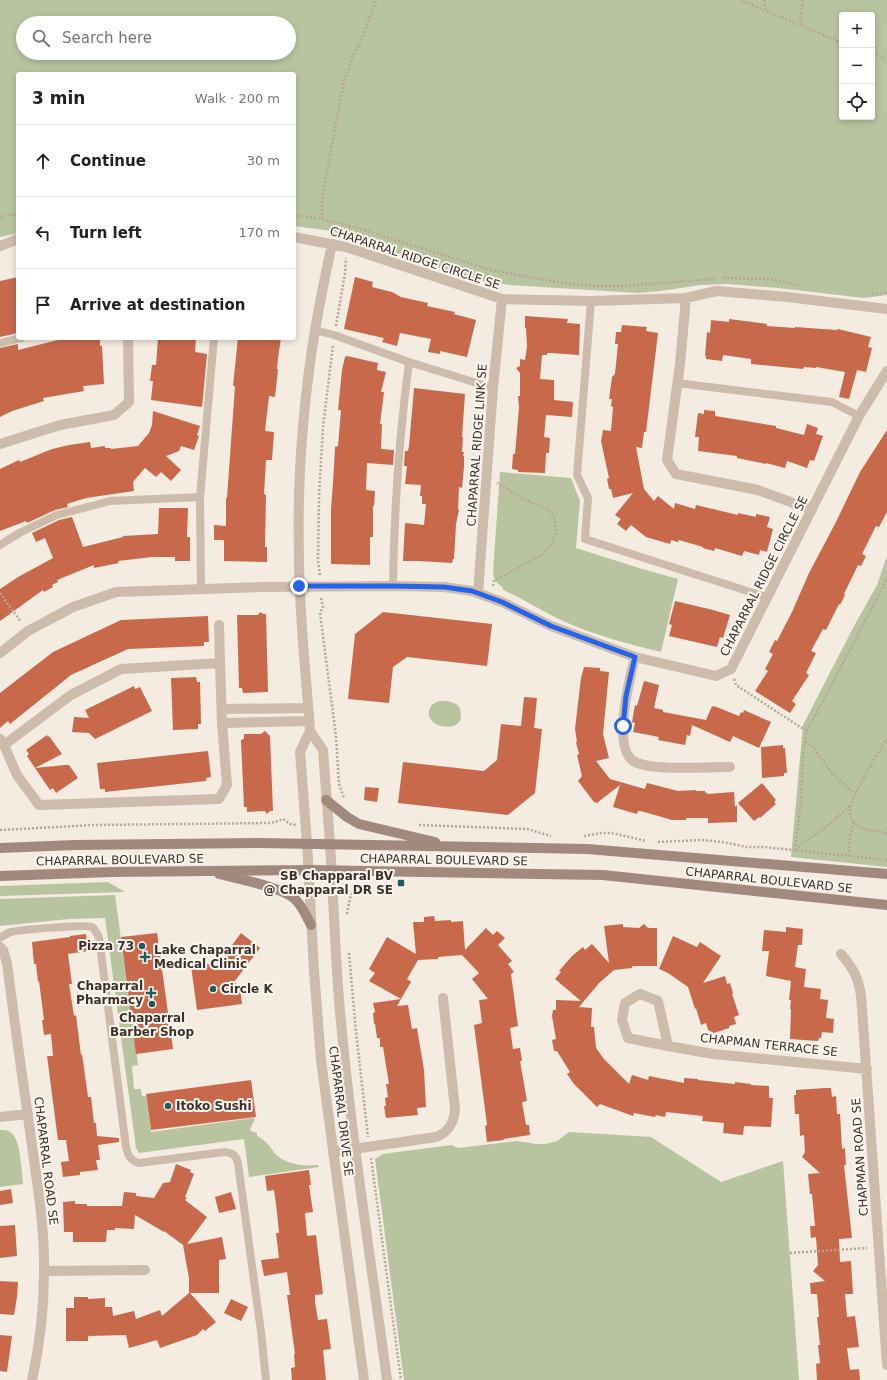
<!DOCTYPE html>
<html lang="en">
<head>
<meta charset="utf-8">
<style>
	body { margin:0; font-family:"DejaVu Sans",sans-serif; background:#f2f2f2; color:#202124 }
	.controls { position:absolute; right:12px; top:12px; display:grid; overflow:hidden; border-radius:4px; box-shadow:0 2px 6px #0003 }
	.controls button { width:36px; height:36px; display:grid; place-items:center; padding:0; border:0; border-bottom:1px solid #e0e0e0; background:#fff; color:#202124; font:20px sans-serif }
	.stop { position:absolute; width:12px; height:12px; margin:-9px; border:3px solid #2563eb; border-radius:50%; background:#fff }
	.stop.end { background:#2563eb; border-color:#fff; box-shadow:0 1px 4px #0008 }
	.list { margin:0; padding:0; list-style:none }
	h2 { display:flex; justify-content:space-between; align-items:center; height:52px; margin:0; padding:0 16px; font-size:17px }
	h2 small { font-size:13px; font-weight:400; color:#757577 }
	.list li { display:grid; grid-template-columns:26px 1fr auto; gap:12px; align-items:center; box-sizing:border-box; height:72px; padding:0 16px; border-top:1px solid #e0e0e0 }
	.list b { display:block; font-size:15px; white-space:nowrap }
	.list em { font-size:13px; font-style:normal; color:#757577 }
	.icon { flex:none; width:22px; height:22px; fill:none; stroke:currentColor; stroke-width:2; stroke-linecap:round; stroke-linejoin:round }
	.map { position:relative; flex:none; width:887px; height:1380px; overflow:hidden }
	.search { position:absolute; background:#fff; box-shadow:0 2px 6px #0003; left:16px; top:16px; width:280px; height:44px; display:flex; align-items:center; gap:10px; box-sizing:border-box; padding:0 14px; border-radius:22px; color:#757577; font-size:15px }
	.panel { position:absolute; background:#fff; box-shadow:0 2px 6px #0003; left:16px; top:72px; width:280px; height:268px; border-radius:4px }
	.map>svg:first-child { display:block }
	.green { fill:#b8c4a0; fill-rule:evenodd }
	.building { fill:#c8694b }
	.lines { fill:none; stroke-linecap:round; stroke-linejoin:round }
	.path { stroke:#b9a596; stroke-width:2.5; stroke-dasharray:2 2; stroke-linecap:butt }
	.service { stroke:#cdbbac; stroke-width:8 }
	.minor { stroke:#cdbbac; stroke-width:10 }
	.tertiary { stroke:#cdbbac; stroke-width:10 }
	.secondary { stroke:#a18a7d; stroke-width:10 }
	.route { stroke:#2563eb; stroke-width:5 }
	.poi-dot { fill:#1f5a5e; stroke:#fbf5ee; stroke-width:1.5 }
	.labels { text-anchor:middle; stroke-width:4; stroke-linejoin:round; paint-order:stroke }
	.street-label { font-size:12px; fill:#3b302b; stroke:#fbf5ee }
	.poi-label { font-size:12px; font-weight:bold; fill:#3b302b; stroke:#fbf5ee; text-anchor:end }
</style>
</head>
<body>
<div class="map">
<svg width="887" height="1380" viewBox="0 0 887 1380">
	<rect width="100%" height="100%" fill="#f4ebe1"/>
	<path class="green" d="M0,0H887V295L864,298L778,288L728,284L701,285L660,291L638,293L510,285L481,281L465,277L355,238L332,231L294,226V74H18V233L0,237ZM842,15H872V117H842ZM23,23H289V53H23Z
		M500,472L571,478L580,501L576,548L639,568L678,579L661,652C628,644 594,635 563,621C543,612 524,599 503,590V588L495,581L493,572Z
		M887,556V867L791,857L803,725L854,626L877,585Z
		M440,701C449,701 461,702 461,714C463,735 421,728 430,708C432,704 435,702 440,701Z
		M108,882L125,892L0,896V886Z
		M115,895L138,1065L132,1066L134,1089H141L142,1096H146L151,1132L253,1118L255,1119L250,1129L251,1131L257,1133V1136C265,1140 268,1144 273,1151C284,1165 301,1166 318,1165L319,1167L249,1177L244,1139L139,1153L136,1148L105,918L69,919L0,926V899Z
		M0,1130C6,1130 10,1130 14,1136C20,1143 22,1173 23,1184L0,1187Z
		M569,1132L651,1137L721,1182L783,1161L799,1380H404L375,1159L383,1154L390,1153L452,1145L458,1148L517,1141L536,1144H546L557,1141Z"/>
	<path class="building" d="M18,277V333L0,337V281Z
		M355,277L373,282L372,287L392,292L401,297L428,303L427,306L455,312L454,314L476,320L467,357L440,351V354L428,352L431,339L400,333L397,346L382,342L384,338L344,329Z
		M525,316L568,319L567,323L580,324L579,355L551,353H547V355H542L540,379L554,380V400L573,402L572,417L546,415L544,437L550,438L549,453H546L545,473L518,472V470L512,469L513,454H515L517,431L519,407L518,396H520V373L516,368L520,366V359L525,360L527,347L526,328H525Z
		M729,319L767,324V326L795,328V327L837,330L838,329L871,337L868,347L872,348L866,372L857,370L849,399L839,397L845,372L816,367V368L804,367L803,369L751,364V359L723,355L722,361L706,359V356H705L707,332L710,333L711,320L729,322Z
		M622,325L647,327L646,331L658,333L646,432H644L642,448L636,447L644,489L654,501L658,496L674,509L675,503L695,509L696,505L738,515V513L756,517V514L770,517L767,527L773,529L767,552L760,550L759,555L744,551L742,556L715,548L714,551L703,548V547L679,540L678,542L671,540L670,544L646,537L631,525L626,531L617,524L621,519L615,515L633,493L613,498L611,489H609L607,479L609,478L601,441L603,430L611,431L613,407L611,406L612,399H609L612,377L615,374L618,344H615L616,332H621Z
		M100,338V346H102L104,384L83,386L84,391L43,398L44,401L12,411L0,417V348L18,344V350L62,339Z
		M158,338H196L195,352L207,354L202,407L151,400L153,381H150L152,365H156Z
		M238,338L247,339L248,338H281L278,358L277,369H278L275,397L269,396L265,431L274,432L272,460H266L264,494L266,495L265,547H267V562L224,561V540H214V525L226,526V498H227L235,386H233Z
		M347,356L378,363L377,370L386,372L381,392H384L380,424H382L381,449L394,450L393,465L367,463L366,490L375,491L374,506H373V537H370V565L331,564V509L333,483L335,447L338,446L341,410H338L342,370L345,357Z
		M414,388L465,394L462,437H463L462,452H464L463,456H464V467L462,488L459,487L458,509L459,510L456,524L454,559H453L452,563L419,561H403L405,523L424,525L426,504H422V496H420L421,485L405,484L407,466H404L405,451H408L409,446Z
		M704,410L715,411V416L776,426V428L804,435L807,424L818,428L816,434L823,436L814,461L810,460L807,468L787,461L785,468L766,463V464L737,458V456L698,451L699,437H695L698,413L704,414Z
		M153,411L200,426L197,435L199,436L194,450L181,446L179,451L166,456L181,470L171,481L161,472L156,477L145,468L133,482L134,491L86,498L67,504L68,507L55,510L27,523L26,521L0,531V469L19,460L20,462L52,449L69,445L90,442L91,448L105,446V448H111V449L138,446L149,433L152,425Z
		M887,430V512L879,527L876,526L862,554L866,556L861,566L858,565L844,594L845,595L840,605L839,604L826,630L823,629L811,651L816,653L806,673L809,675L792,701L796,704L790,713L755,691L768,671L765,669L773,654L769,652L775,640L777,641L792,612L809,573L836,522L860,472Z
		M159,508H188L187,537H190V561H175V557H152L118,561L119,563L94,568V565L57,580L58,582L52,585L53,587L44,592L43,590L0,621V589L18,577L53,558L45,538L36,542L32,533L59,520L72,517L83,547L123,537V536L158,534Z
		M675,601L713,610L730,615L723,638L720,637L717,647L669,636L672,625L669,624Z
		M260,612L263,614H266L268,692L243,693L242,688H239L237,615H258Z
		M383,612L492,624L487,666L407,657L393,667L389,703L348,699L355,634Z
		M208,616L209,642H204V646L128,649L71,675L10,724L8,721L0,728V693L53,652L121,620Z
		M584,667L600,668V671L609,672L603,734L609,758L596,761L610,779L645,789L647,783L678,791L696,790V791H705V793L707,792V794L734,792L735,807L737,805V822L708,823V818H686V820H672L641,811H638L637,814L613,807L620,785L597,803L594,802L578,781L582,776L577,755L579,754L576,742H577L575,729L581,678Z
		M196,677L197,682H200L201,724H198V729L173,730L171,678Z
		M644,681L659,685L654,708L663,710V712L706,720L712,706L714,707V706L739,716L741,712L743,713L744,710L771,722L759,748L733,736L730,742L692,725L690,736L687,735L685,745L658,740L659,737L633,732L635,723L632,722L635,705L637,706Z
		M134,686L135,689L140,687L152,711L95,739L89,733L72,732L74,717L89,718L85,710Z
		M524,697L537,698L534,728L542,729L535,793L508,815L398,803L403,762L484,771L497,760L501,724L521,726Z
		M265,731L270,736L273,811H270L267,814L265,811L247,812V807H244L241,740L244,739V734H261Z
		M47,735L48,737L49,736L62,754L35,768L27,756L29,754L26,750Z
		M783,745V748H785L787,773H784V776L762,778L761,747Z
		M208,751L211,777L206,778V781L105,792V789H100L97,763Z
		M65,765H69L78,778L56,793L53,788L50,790L35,768Z
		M762,783L776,800L774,802L776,804L760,818L759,817L754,821L738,803Z
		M365,787L379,788L377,802L364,800Z
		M434,916L435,921L451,920V922L463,921L465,950L486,928L493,935L497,931L505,938L498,945L512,961L508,964L514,972L511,974L518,1026L510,1028L513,1049L520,1048L522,1061H520L527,1101L522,1102L526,1125H529L530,1135L503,1139L504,1140L487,1142L485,1126L487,1125L474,1025L482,1023L479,1000L488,999L472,979L479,973L462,955L438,957V959L418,960L407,979L411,982L401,999L369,981L375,973L369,969L387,937L416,954L413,922H424V917Z
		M623,924V927L639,928L644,924L648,928H657V966H632V968L614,970L599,983L579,1007L592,1008L591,1027H594L596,1048L604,1059L629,1084L632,1075L648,1080L649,1076L684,1083V1078L698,1079V1080L735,1084V1082L751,1084V1085L769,1086V1098H773L771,1127L744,1126L743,1135L723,1133L724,1123L702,1121L703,1116L666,1112L665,1117L656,1115L655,1117L634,1113L633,1116L600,1104L597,1107L574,1084L567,1074L570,1072L557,1051H554L552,1040L556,1039L552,1016L553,1010H556V1000L581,1001L555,979L561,972L559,971L572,956L583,947L585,950L592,944L609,963L604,926Z
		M786,927L803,929L802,945H798L795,967L806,969L804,987L821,989L820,999L828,1000L826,1018L834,1019L833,1033L822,1032L821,1038H819L818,1041L790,1039L791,1009H790L791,1000H789L791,981L766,976L769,951H762L764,930L786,932Z
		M157,933L173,1049L136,1054L121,937Z
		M241,933L260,948L234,982L240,987L242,1004L197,1010L191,966L208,964L215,968Z
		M86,934L88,951L68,954L72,984H69L74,1016L76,1015L81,1055L82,1054L88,1097H91L94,1123H96L97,1136L119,1138V1142L98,1145L100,1160H96L98,1170L80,1172V1175L63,1177L61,1162L69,1161L66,1140H58L47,1056H53L51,1034L44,1035L42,1020H44L39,981L38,982L36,964H34L32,942L70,937V936Z
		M673,936L697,947L700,942L721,956L703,983L725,976L727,984L730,983L733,993L732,994L739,1015L734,1017L736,1024L729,1026V1028L714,1033L708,1030L706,1023L701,1025L696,1008L695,1009L688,987L668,973L659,969Z
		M401,999L397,1006L408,1005L412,1029L417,1028L424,1070L426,1107L417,1108L418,1115L386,1118L384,1106H386L385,1098L388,1097L386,1084H389L383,1047H380V1038H377L375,1024H374L373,1013L375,1012L373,1003Z
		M251,1080L256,1117L151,1130L146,1094Z
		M825,1088H831L832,1097L836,1096L837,1114H840L842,1149L845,1148L846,1165H844L852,1238L839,1239L840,1262L851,1261L853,1294H845L847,1317L855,1316L859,1347L847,1348L850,1370L859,1369L860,1380H817L816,1364L820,1363L818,1345H820L817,1317H819L817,1294H811L810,1283L825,1281L813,1271L818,1265L816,1237L811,1238L810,1226H815L812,1194H810L808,1174L820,1173L802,1157L805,1152L804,1135L800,1136L799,1114H795L794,1095H796V1090Z
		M176,1164L191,1170L190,1172L194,1174L185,1197L187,1198L185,1200L207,1217L187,1244L222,1237L226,1259L219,1260V1293H190L216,1322L205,1331L203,1329L197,1335L160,1348L157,1340L129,1348L126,1335L88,1336V1341H66V1308H74V1297H88V1299L105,1298V1307H112L113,1316L134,1311L136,1319L160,1310L162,1316L189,1293V1278L183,1245L164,1231V1232L135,1215L134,1229L115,1228V1230H107L106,1242H73V1232H64L63,1202L75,1201V1204H87V1206H122L124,1192L136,1193V1196L154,1198L163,1183L170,1182Z
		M309,1170L311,1185H309L313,1212L305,1213L307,1236L316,1235L323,1294L315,1295V1302L318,1320L327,1319L331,1349L323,1350L326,1380H292L291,1368L295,1367L294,1354H295L287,1295H290L287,1272L264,1276L261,1260L279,1258L276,1233H279L277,1212L274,1190L267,1191L265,1176Z
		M11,1189L13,1203L0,1205V1191Z
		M231,1192L236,1209L219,1213L215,1197Z
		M15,1225L17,1256L0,1258V1226Z
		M0,1281L18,1282L17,1297L14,1315L0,1314Z
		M231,1299L248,1307L241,1321L224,1313Z
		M0,1335L12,1336L7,1372L0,1371Z"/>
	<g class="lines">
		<path class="path" d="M741,0L842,43
			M764,0L766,11
			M801,26L800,20L803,0
			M872,54L887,59
			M294,215L322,219L357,228L491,270L556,282L593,286H621L714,279
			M0,218L8,215L18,214
			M322,219V201L325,182L344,82L353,56L360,43L376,0
			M347,235L349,226
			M723,278L769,279L803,286
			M872,294L887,292
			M336,326L345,273L346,258
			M320,575L318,561L319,496L323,427L333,345
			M493,586L494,581L543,554L552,543L556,531L555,519L549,510L523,499L497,483
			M0,593L21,622
			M321,598L323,607L320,613L336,736L339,784L344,798
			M734,679L736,685L797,725L807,731
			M887,738C878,754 850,797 850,812C850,817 852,821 855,823C862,831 877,831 887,833
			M805,742C818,748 814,750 822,760C831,772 843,786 856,794
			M419,825L527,829L551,836
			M0,830L93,825L269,823L275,822L283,819L290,824L296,825
			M584,836L602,833H612L646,841
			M658,842L702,840L722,842L747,847H764L887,860
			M795,850L801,802L803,753L807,731L881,591L887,577
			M795,850L799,846L831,823L850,806
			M849,856L850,836L854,822
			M347,914L350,898L352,894L347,890L348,882
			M349,953L356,1032L368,1137
			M371,1158L401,1380
			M790,1253L867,1248"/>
		<path class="service" d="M591,301L577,475L588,498L585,539L766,597
			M315,330L334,335L409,362L493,388
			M0,343L21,338
			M677,383L832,402L859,416
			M0,545L21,532L57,515L110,501L200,497
			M393,586C394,510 399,438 409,362
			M201,590L200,497L214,338
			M0,938C3,936 7,933 11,932C20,930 86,924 92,927C95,929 97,934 99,937L126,1147C128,1156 131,1161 139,1163L224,1152C232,1152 236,1155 238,1163L261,1332L266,1380"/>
		<path class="minor" d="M294,237L346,247L502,299L591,301L686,298L717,291L787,297L887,309
			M0,246L18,239
			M686,298L680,364L667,460L676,474L758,490L812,510
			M0,444L60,425L114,415L129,402L128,338
			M478,593L493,388L502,299
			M219,625L220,663
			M0,653L28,631L73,607L116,592L261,587L393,586L444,587L472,591L502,602L551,626L635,657L716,676L731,669L859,416L887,371
			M635,657C630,677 611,750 635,762C652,771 710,767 730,767
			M222,709L308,708
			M222,723L309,721
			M310,731L323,750L330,844
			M0,739L4,745L17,775L39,805L219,799L227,785L222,723L220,663L121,669L71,695L4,745
			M307,843L300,752L310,731C306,673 299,614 299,556C297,481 303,404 315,330C320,301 326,272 332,244
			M0,947L3,950L7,963C14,1019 22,1075 30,1131C36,1177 45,1225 44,1272C44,1308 40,1344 32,1380
			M841,954C853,968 858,977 861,995L887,1365
			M668,1046L658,1001L640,994L625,1003L622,1020L628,1038L668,1046L713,1054L867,1069
			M0,1117L28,1114
			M333,1152L436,1137C449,1132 454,1123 455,1109L443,998
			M44,1271L145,1270"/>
		<path class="tertiary" d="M307,843L314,971L321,1060L364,1380
			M330,844C334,903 335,963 341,1022C352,1142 371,1261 387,1380"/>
		<path class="secondary" d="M326,800L347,817L359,824L435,842
			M0,848L75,845L260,843L587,849L887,874
			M219,874C238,879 282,887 295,899C302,906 307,917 311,925
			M0,876L112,872L309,870L603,875L887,905"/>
	</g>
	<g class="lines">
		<path class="route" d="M299,586H393L444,587L472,591L502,602L551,626L635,657L626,696L623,726"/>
	</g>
	<g class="poi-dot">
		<rect x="397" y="879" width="8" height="8" rx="2"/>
		<circle cx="142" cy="946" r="4"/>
		<path d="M143 951h4v4h4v4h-4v4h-4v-4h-4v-4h4z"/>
		<circle cx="213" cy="989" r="4"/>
		<path d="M149 987h4v4h4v4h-4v4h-4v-4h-4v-4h4z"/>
		<circle cx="152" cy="1004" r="4"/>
		<circle cx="168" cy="1106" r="4"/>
	</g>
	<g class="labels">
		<g class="street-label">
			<text transform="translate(415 258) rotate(18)" y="4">CHAPARRAL RIDGE CIRCLE SE</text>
			<text transform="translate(477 445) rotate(-86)" y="4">CHAPARRAL RIDGE LINK SE</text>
			<text transform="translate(764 576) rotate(-63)" y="4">CHAPARRAL RIDGE CIRCLE SE</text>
			<text transform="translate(120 860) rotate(-1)" y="4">CHAPARRAL BOULEVARD SE</text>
			<text transform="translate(444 860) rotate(1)" y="4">CHAPARRAL BOULEVARD SE</text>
			<text transform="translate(769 880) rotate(6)" y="4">CHAPARRAL BOULEVARD SE</text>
			<text transform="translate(769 1045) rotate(6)" y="4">CHAPMAN TERRACE SE</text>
			<text transform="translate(341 1111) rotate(83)" y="4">CHAPARRAL DRIVE SE</text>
			<text transform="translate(860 1157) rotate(-94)" y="4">CHAPMAN ROAD SE</text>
			<text transform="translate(46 1161) rotate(83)" y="4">CHAPARRAL ROAD SE</text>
		</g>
		<g class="poi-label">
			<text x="393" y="880">SB Chapparal BV<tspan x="393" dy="14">@ Chapparal DR SE</tspan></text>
			<text x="134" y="950">Pizza 73</text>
			<text x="154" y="954" text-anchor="start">Lake Chaparral<tspan x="154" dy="14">Medical Clinic</tspan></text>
			<text x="143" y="990">Chaparral<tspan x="143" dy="14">Pharmacy</tspan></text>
			<text x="221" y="993" text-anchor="start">Circle K</text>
			<text x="152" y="1022" text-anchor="middle">Chaparral<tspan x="152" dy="14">Barber Shop</tspan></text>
			<text x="176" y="1110" text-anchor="start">Itoko Sushi</text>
		</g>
	</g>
</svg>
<div class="controls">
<button>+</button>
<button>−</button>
<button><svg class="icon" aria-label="locate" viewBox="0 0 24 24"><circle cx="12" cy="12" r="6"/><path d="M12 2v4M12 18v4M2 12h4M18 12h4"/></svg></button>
</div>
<div class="stop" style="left:623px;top:726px"></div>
<div class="stop end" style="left:299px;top:586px"></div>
<div class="search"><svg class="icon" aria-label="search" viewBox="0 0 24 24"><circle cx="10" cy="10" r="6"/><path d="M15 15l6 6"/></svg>Search here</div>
<section class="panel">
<h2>3 min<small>Walk · 200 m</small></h2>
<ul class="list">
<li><svg class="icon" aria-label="ahead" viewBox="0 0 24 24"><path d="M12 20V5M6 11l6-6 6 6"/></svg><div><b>Continue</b></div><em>30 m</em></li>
<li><svg class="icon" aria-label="left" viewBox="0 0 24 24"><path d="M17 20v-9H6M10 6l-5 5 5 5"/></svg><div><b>Turn left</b></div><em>170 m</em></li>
<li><svg class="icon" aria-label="arrive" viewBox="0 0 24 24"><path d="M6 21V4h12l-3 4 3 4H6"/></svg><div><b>Arrive at destination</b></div></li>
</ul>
</section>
</div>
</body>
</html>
